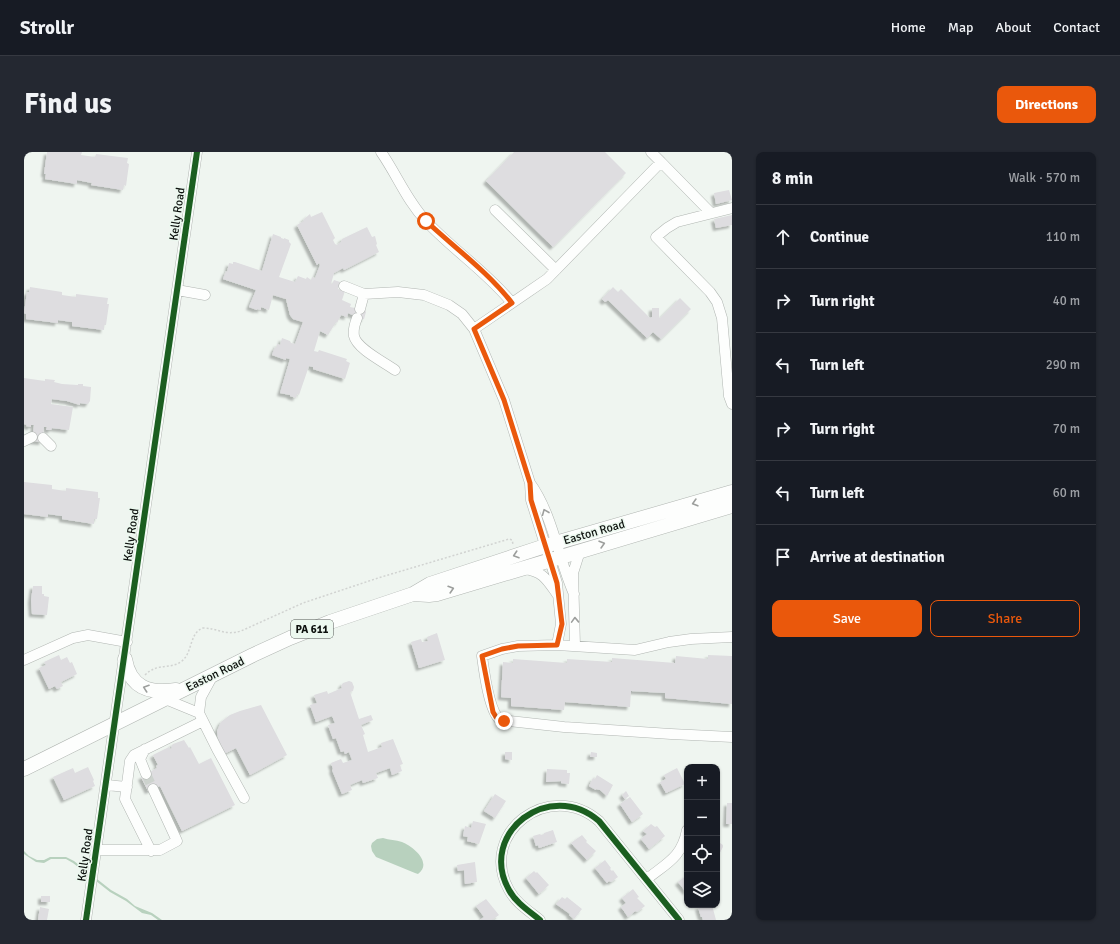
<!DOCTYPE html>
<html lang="en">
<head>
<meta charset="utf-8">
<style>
	body { margin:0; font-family:Signika,sans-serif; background:#242831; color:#f1f3f6 }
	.controls { position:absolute; right:12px; bottom:12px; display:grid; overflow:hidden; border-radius:8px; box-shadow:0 1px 3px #0004 }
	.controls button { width:36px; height:36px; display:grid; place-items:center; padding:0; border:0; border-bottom:1px solid #363941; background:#171b24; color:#f1f3f6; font:20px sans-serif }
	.stop { position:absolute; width:12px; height:12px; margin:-9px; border:3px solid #ea580c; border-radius:50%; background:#fff }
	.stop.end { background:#ea580c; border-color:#fff; box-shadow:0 1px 4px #0008 }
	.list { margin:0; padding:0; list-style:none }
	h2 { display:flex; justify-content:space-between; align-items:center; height:52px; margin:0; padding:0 16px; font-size:17px }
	h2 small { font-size:13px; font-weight:400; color:#9ea1a6 }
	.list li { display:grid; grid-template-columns:26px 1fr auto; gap:12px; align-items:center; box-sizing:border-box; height:64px; padding:0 16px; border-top:1px solid #363941 }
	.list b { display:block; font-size:15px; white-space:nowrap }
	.list em { font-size:13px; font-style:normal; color:#9ea1a6 }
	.actions { display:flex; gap:8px; padding:12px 16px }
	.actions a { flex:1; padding:9px 0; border:1px solid #ea580c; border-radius:8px; text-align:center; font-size:14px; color:#ea580c }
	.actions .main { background:#ea580c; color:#fff }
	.icon { flex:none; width:22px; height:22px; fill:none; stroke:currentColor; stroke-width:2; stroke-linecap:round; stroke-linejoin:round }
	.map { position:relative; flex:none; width:708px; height:768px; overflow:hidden; border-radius:8px }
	header { display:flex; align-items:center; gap:24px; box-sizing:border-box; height:56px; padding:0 20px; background:#171b24; border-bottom:1px solid #363941 }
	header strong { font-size:19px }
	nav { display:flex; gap:22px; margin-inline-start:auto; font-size:14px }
	.intro { display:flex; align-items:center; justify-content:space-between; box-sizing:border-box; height:96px; padding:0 24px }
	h1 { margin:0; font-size:28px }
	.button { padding:10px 18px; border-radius:8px; background:#ea580c; color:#fff; font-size:14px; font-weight:700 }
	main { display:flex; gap:24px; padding:0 24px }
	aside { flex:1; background:#171b24; border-radius:8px; box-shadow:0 1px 3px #0004 }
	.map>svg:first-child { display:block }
	.water { fill:#b8d1be }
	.building { fill:#dedde0; filter:url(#shadow) }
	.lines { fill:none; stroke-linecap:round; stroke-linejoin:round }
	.minor-tunnel { stroke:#cdd3ce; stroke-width:10; stroke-dasharray:10 5; stroke-linecap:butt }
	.minor-casing { stroke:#b1b6b2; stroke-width:11 }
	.highway-casing { stroke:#b1b6b2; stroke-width:15 }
	.path { stroke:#d1d3d1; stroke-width:1.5; stroke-dasharray:2 2; stroke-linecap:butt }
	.minor { stroke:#fdfefd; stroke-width:10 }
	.highway { stroke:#fdfefd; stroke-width:14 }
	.cycleway-casing { stroke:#ecf8ef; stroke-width:8 }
	.cycleway { stroke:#1b5e20; stroke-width:6 }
	.oneway { stroke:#9d9f9d }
	.route { stroke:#ea580c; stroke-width:5 }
	.labels { text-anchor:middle; stroke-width:3; stroke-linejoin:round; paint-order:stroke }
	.shield { fill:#ecf8ef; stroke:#505652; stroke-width:1 }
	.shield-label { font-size:11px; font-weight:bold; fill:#0d110e }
	.street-label { font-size:12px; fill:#0d110e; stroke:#ecf8ef }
</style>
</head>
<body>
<header>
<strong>Strollr</strong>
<nav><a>Home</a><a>Map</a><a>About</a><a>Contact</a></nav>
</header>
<div class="intro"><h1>Find us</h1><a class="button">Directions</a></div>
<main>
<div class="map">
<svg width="708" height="768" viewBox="0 0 708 768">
	<defs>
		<filter id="shadow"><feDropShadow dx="-3" dy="3" stdDeviation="1" flood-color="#0004"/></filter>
	</defs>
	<rect width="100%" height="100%" fill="#eff5f0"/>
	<path class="water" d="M359,686C365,688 372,688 378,690C389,694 409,711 394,722L391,721L352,705L348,699L347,694L348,691L353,687Z
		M0,699L5,704L13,708H20L26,705H42L50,709L87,738L103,747L111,754L128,761L138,768H134L127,763L118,761L102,749L86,740L49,711L42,707H27L20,711L12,710L0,702Z"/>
	<path class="building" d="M23,0H58L57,3L71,5L72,2L104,6L103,11L105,12L102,34L100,33L99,38L67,33L68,31L53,28V32L21,27L22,22H20Z
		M490,0H581L602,21L529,95L462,29Z
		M705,38L708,48L692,52L690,41Z
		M298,60L311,86L309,88L311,92L313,93L317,90V89L318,87L343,75L348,85L351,84L353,92L352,93L355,100L320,118L319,116L310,121L307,132H308L310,128L316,130L314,137L321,139L318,148L327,152L326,155L341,158L342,160L340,167H338L324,161L323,165L317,163L313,171L312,170L304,183L296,179L290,199L294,200L295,198L323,207L322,209L326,211L321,227L289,217V215L285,214L275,243L273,242L272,246L266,244V243L256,241L266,207L262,206V208L248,203L251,195L252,196L253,192L256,193L258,186L266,189L267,191L271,192L279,170L269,167L266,163L262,147L249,143L245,158L237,155V158L233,157V158L225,155L232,138L199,127L202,119L203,120L205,111L209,112V110H211L238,119L249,82L257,85V86L260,87V86L265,88V90L267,92L255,125L271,130L274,124L282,127L283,125L287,128L288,125L291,126L296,113L295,111L293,113L273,73L280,69L279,68L286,62L287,65Z
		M708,63V73L692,76L690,67Z
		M6,135L38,140V143L52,145V142L84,146L83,152H85L82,173H80V178L48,174V170L34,168V171L2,167V162L0,161L3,140H5Z
		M589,135L594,140L597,137L626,166L628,165V156H635V165L636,166L656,146L667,157L637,187L629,180L623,186L584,148L581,150L578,147Z
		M0,226L21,229V227L31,228L30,230L38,232L54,233V232H59V234L67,235L66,249L64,252L56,251V253L43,249L28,247L27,252L49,255L45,278L28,276L27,278H22L23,275H20L18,290L8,289L10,273H7V275L2,274L3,273L0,272Z
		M0,330L28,333V337L42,339V336L74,340V346H76L73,367H70V372L38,367V364L24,362V365L0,362Z
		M9,434H18V442H20V444L25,445L23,463L8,462L7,448Z
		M413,481L421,508L395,516L387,490L397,487L398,490L404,489L403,485Z
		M35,503L37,508L43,505L46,511L48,510L53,522L37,530L39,534L33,537L31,534L25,537L15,516L22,513L20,510Z
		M684,503L708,504V552L641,546V541L607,539L606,555L541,550L540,558L487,554V546L477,545L479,510L489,511V507L543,511V507L588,510V506L651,511L652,504L684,507Z
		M325,529L328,530L330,535L329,539L326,540L335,567L347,563L349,568L337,573L341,582L339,583L344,600L358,595L357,591L369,587L379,612L376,613L378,619L368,623L366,616L352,621L354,626L339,631L338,628L326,633L328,638L318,642L308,618L309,617L307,611L317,607L319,611L328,608L325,600L321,602L320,599L317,600L312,586L309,587L304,573L311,571L308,564L292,570L286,553L293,551L290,543L303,539L304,542L318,536L317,534L319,531Z
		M237,553L263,603L226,623L212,596L200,602L194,587L193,579L197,570L206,563L216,559Z
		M160,588L165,596L166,595L175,612L187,606L211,653L158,679L136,634L124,639L117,625L133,616L132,614L134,613L129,603L145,595L146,597L148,596L147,594L149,592Z
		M481,600H488V608L481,607Z
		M567,600L573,601V605H566Z
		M64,615L70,628L69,629L71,634L40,648L29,625L49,616L51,621Z
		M653,616L661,632L642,641L636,630L642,627L640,623Z
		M523,617L543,618V621H546L545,632L537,631V629L522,630Z
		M573,623L589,633L583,644L576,638L572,637V638L565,634L569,626L571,627Z
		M602,639L605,644L601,647L598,643Z
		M471,642L482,649L471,666L460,659Z
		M606,645L619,662L608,670L596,652Z
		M703,651H708V672H702Z
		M449,669L462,672L455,692L443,689L444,685L439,684L441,674L447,676Z
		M627,672L631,675L633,674L641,684L625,697L617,687L623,682L619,679Z
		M529,678L533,690L515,696L514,693L512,694L509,684L516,682L517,683L520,682V681Z
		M558,683L563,689L562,690L572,699L563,708L547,691Z
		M693,689L699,693V695L693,706Z
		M581,708L587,716L586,717L588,719L589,718L594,725L587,730L585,729L583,731L571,716Z
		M451,710L453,730L441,732L440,718L434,719L433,713Z
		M510,719L512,721L513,720L525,733L515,742L502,726Z
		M663,723V739L662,740L654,730Z
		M609,737L615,745L613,746L621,754L613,760L612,759L610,760L604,765L597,755L602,751L598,746Z
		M17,744H26V750H17Z
		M538,745L541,747L543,745L558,757L550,767L545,763L546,762L532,752Z
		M462,747L475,763L468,768H456L460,765L452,754Z
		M682,753H688L692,768H679L678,765H677L674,755Z
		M16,755L25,757L23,768H14Z"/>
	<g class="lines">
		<path class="minor-tunnel" d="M122,622L129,637"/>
		<g class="minor-casing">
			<path id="minor" d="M357,0C373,23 383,49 402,69C429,98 463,120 488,151
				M627,0L637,10
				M708,56L653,70L643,76L632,85L686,140L693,150L698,166L705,244L708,252
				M471,58L532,118
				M320,134L340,142
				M153,138L181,143
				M336,157L340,142L374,140L400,143L425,153L438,162L450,177L480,248L506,331L507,348L533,431L537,472L533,493
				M333,166C331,171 329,178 330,184C333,197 360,210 371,218
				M450,177L523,127L637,10L687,61
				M19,286L27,294
				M0,289L8,285
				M506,331C529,363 534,406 550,442
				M500,417C519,419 523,428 533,442
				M708,485L667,487L645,490L611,498L533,493L494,494L478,497L458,504C460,519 465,559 476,568L540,575L647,582L708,585
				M551,494L549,421L556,399
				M0,508L49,486L64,483L103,490
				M141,547L175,561L193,597L220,646
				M175,561L177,545L189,523
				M121,597L116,607L122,622
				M82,633L103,635
				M73,698H136L153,689L129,637
				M127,699L101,647L106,609L110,603L179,569
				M623,727C643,711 658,705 663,678
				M62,768L173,0
				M516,768C505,759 492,751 485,738C453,681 526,626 575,669L655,768"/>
		</g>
		<g class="highway-casing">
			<path id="highway" d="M389,442L405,443L413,442L708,354
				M101,507C106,536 126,542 152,538
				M0,617L229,503L266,486L306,470L389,442L406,432L521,394L708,340"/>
		</g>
		<path class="path" d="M121,523C134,510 147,518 158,509C169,500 165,481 179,476C194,476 200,484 217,479L279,451L354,426L485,387L488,388L489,392"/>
		<use href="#minor" class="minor"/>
		<use href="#highway" class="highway"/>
		<g class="cycleway-casing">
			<path id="cycleway" d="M62,768L173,0
				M516,768C505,759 492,751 485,738C453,681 526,626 575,669L655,768"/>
		</g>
		<use href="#cycleway" class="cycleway"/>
	</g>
	<defs><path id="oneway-chevron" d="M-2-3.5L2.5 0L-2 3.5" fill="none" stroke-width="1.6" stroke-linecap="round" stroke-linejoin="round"/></defs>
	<g class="oneway">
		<use href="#oneway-chevron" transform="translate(671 351) rotate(164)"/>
		<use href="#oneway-chevron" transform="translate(521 360) rotate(-112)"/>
		<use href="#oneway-chevron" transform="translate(578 392) rotate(-16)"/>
		<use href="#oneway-chevron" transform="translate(492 403) rotate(162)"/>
		<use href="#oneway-chevron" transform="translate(427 437) rotate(-17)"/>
		<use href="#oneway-chevron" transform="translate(551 468) rotate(-92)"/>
		<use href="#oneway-chevron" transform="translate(122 536) rotate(-161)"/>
	</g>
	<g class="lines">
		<path class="route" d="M402,69C431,96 464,120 488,151L450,177L480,248L506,331L507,348L533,431L538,472L533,493L494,494L478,497L458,504L469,560L472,565L480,569"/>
	</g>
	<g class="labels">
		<rect class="shield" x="267" y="468" width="42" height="18" rx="3"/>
		<g class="shield-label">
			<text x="288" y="481">PA 611</text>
		</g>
		<g class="street-label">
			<text transform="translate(153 62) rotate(-82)" y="4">Kelly Road</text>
			<text transform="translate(570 380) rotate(-16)" y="4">Easton Road</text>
			<text transform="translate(107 383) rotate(-82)" y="4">Kelly Road</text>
			<text transform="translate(191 522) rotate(-26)" y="4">Easton Road</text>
			<text transform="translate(61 703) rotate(-82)" y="4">Kelly Road</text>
		</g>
	</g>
</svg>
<div class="controls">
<button>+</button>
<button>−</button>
<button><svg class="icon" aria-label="locate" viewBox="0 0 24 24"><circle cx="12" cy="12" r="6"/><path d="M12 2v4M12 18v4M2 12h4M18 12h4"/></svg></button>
<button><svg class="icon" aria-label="layers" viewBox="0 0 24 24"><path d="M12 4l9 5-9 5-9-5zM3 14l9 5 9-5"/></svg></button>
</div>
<div class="stop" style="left:402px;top:69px"></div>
<div class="stop end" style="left:480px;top:569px"></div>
</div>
<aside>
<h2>8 min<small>Walk · 570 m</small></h2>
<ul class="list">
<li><svg class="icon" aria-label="ahead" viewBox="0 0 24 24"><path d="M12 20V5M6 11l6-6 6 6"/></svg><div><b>Continue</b></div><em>110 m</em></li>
<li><svg class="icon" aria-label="right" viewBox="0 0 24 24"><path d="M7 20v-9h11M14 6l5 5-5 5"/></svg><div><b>Turn right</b></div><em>40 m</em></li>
<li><svg class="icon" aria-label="left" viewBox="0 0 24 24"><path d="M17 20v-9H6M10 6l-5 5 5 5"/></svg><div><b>Turn left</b></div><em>290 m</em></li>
<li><svg class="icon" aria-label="right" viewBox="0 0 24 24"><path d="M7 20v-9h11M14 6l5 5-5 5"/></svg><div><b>Turn right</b></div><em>70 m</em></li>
<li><svg class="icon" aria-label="left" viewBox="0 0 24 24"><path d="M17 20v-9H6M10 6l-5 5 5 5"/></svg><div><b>Turn left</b></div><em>60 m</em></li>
<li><svg class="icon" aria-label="arrive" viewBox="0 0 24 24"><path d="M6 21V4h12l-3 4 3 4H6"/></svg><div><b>Arrive at destination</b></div></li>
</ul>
<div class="actions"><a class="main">Save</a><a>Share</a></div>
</aside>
</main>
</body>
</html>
